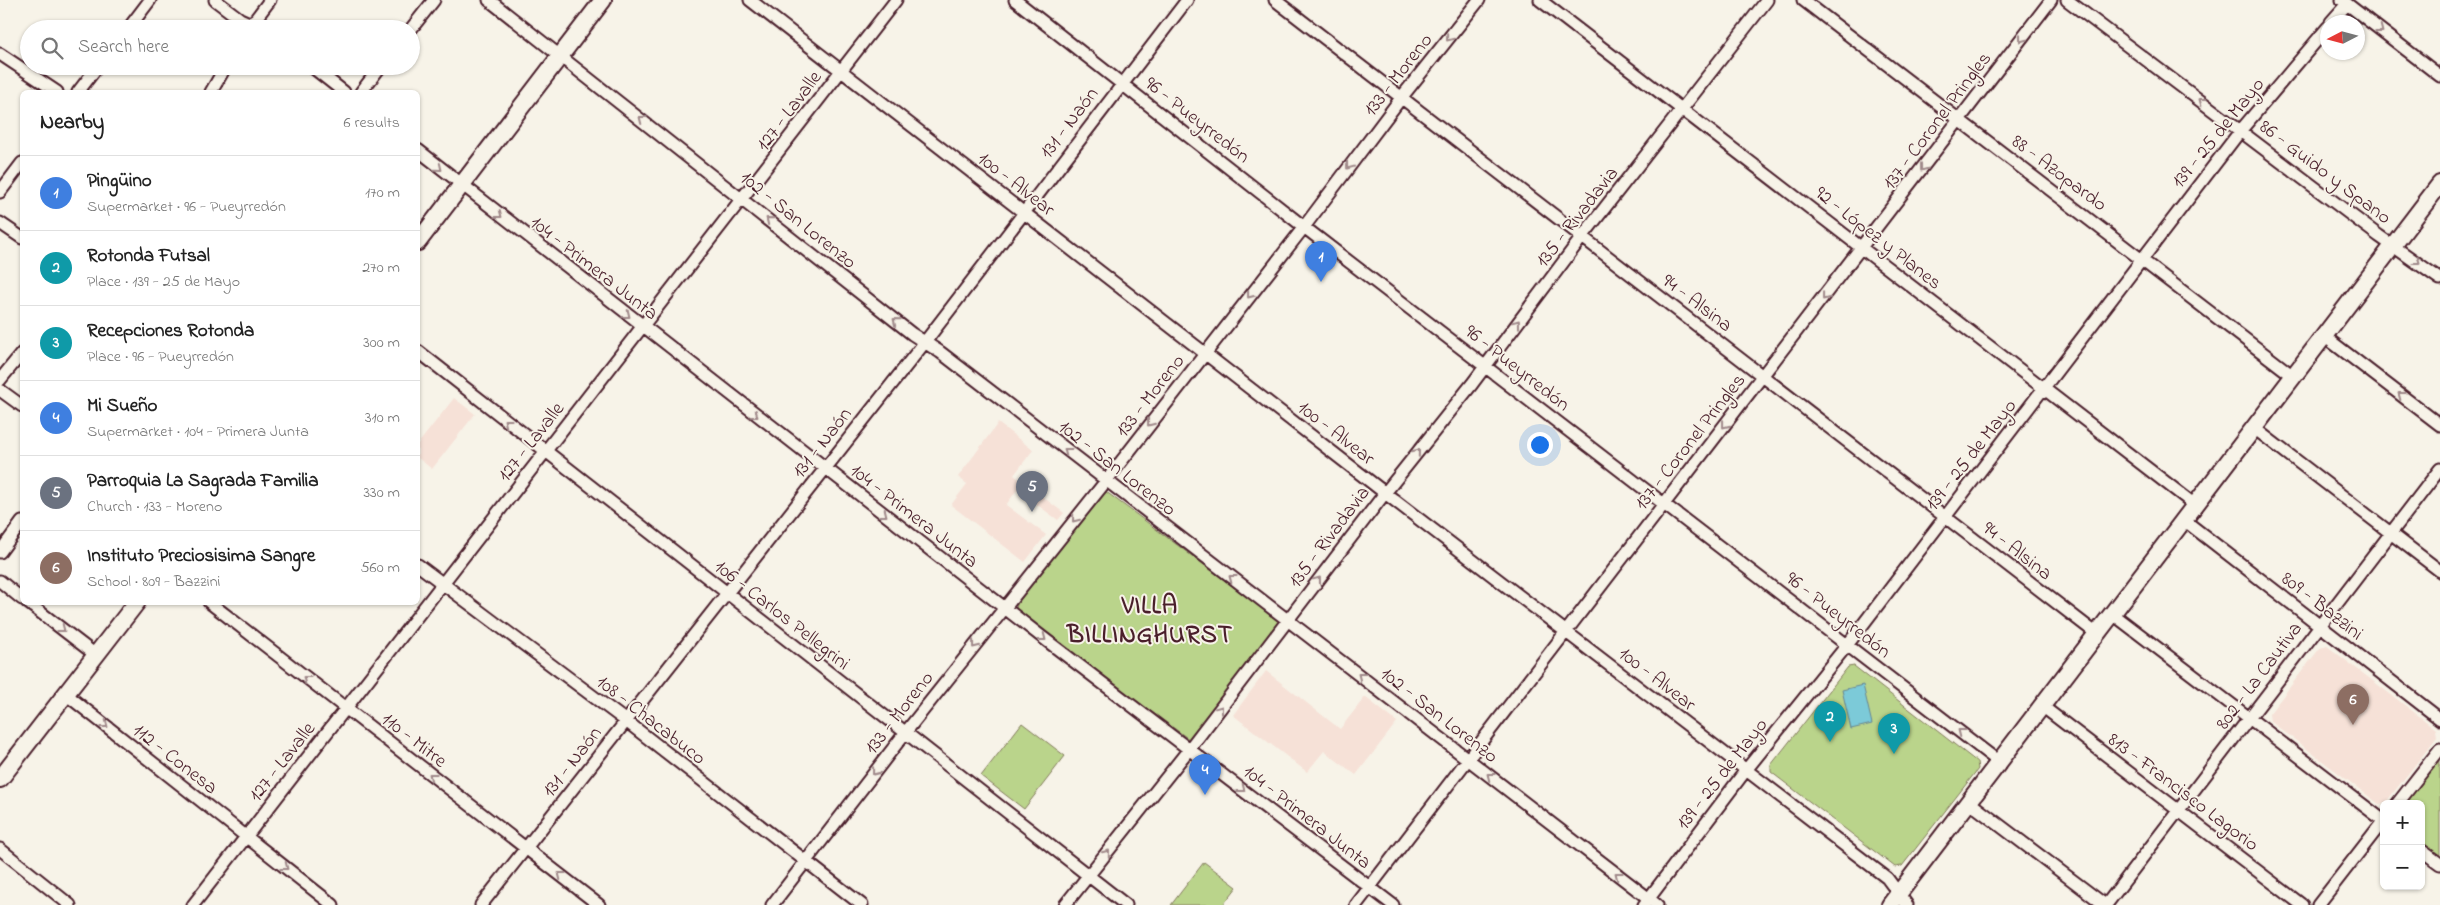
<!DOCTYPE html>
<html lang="en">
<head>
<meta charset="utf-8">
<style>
	body { margin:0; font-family:"Indie Flower",sans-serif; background:#f6f6f6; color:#222 }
	.controls { position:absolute; right:15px; bottom:15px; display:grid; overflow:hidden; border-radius:8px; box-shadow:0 1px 4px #0004 }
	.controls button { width:45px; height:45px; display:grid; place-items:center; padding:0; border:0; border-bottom:1px solid #e0e0e0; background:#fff; color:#222; font:25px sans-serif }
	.compass { position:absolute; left:2320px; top:15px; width:45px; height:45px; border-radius:50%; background:#fff; box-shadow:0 1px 4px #0004; rotate:264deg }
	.you { position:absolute; left:1539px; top:444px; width:18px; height:18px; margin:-12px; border:4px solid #fff; border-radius:50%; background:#1a73e8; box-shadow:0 0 0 8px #1a73e833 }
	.badge { display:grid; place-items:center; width:32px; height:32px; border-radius:50%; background:#ea580c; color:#fff; font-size:16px; font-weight:700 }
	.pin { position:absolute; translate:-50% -41px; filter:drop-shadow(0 1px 2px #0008) }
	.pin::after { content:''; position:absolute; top:26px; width:18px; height:15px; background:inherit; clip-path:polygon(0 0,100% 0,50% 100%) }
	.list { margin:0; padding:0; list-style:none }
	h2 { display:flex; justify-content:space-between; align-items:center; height:65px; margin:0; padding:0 20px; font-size:21px }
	h2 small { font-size:16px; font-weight:400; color:#767676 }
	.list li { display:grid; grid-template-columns:32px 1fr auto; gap:15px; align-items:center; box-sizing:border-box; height:75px; padding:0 20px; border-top:1px solid #e0e0e0 }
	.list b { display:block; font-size:19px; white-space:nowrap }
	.list p { margin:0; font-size:16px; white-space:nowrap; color:#767676 }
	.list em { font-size:16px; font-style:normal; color:#767676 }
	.icon { flex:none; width:28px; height:28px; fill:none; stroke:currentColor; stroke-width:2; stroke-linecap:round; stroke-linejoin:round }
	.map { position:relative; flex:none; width:2440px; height:905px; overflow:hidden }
	.search { position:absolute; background:#fff; box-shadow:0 1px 4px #0004; left:20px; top:20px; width:400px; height:55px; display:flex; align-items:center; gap:12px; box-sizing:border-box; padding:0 18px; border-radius:28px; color:#767676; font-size:19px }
	.panel { position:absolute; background:#fff; box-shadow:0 1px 4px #0004; left:20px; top:90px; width:400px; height:515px; border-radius:8px }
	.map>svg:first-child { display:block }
	.built { fill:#f6e1d7 }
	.green { fill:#bad48b; stroke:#827a5b }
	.water { fill:#7bcad8; stroke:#678693 }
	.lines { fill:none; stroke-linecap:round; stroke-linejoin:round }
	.minor-casing { stroke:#4a1f2b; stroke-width:15 }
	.secondary-casing { stroke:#4a1f2b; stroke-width:20 }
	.minor { stroke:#f7f3e8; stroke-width:11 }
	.secondary { stroke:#f7f3e8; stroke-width:16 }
	.oneway { stroke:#a0898a }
	.labels { text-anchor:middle; stroke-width:4; stroke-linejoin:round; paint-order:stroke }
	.street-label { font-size:20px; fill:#4a1f2b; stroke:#f7f3e8 }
	.district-label { font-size:25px; font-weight:bold; letter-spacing:1px; fill:#4a1f2b; stroke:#f7f3e8 }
</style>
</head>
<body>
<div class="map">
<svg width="2440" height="905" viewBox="0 0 2440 905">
	<rect width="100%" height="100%" fill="#f7f3e8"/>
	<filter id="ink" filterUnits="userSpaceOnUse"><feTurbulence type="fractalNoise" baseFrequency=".02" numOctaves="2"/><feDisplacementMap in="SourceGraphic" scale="10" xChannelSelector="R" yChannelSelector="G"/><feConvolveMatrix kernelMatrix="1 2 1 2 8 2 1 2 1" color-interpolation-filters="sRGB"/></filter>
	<g filter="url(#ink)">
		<path class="built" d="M454,398L475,414L432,469L418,458V444Z
			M998,423L1033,450L1014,475L1064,513L1058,520L1017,490L1006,505L1046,535L1025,562L951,505L967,484L958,477Z
			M2327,646L2436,729L2437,737L2386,802L2379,804L2270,721L2269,714L2320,648Z
			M1266,671L1340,729L1365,697L1397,722L1356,775L1324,751L1307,772L1233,715Z"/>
		<path class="green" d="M1105,491L1279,621L1190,740L1018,613L1016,608L1018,601Z
			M1854,666L1977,762L1978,769L1902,866L1895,867L1771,772V765L1848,667Z
			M1022,723L1065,756L1024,809L981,776Z
			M2440,756V856L2421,842V804H2404Z
			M1204,862L1237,887L1223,905H1171Z"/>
		<path class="water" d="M1863,685L1872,724L1851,729L1842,690Z"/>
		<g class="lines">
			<g class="minor-casing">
				<path id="minor" d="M215,0L240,19L263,29
					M489,0L912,334L940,352L1657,905
					M750,0L1385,493L1887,878L1907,905
					M1015,0L1304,227L1999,762
					M1275,0L2097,634
					M1540,0L2195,505
					M1803,0L2293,376
					M2067,0L2379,236L2440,279
					M2342,0L2440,76
					M2331,22L2347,4
					M128,29L150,0
					M248,29L270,0
					M411,29L434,0
					M0,54L57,92
					M311,66L344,92
					M78,92L98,66
					M211,92L226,66
					M361,92L381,66
					M418,150L1042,637L1393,905
					M0,192L22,163
					M0,223L22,238
					M2324,336L2440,425
					M418,351L1126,905
					M0,380L22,353
					M0,390L22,406
					M2254,428L2440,571
					M2184,520L2440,719
					M0,552L22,522
					M418,565L626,721L862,905
					M0,581L22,599
					M27,602L97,656
					M209,602L599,905
					M2113,614L2384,821
					M67,695L333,905
					M2042,706L2302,905
					M1969,802L2105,905
					M2397,804L2440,749
					M0,849L70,905
					M2421,850L2440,864
					M193,905L896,0
					M481,905L925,342L1187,0
					M772,905L905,733L1106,481L1304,227L1401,98L1479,0
					M1065,905L1190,748L1385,493L1472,384L1582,237L1767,0
					M1356,905L2051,0
					M1644,905L1746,770L1848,644L2241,130L2328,27
					M2106,905L2440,469
					M2318,905L2384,820"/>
			</g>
			<g class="secondary-casing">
				<path id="secondary" d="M418,242L603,0
					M0,779L137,602
					M1890,905L2440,184"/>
			</g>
			<use href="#minor" class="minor"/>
			<use href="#secondary" class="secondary"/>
		</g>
		<defs><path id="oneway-chevron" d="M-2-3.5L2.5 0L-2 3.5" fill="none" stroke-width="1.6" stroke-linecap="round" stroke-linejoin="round" transform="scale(1.25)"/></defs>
		<g class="oneway">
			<use href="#oneway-chevron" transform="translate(2380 30) rotate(38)"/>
			<use href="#oneway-chevron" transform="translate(1449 38) rotate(129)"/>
			<use href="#oneway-chevron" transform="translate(2022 39) rotate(127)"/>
			<use href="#oneway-chevron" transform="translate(2202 101) rotate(-143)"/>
			<use href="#oneway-chevron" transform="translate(642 119) rotate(-142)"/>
			<use href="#oneway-chevron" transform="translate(1349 166) rotate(127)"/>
			<use href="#oneway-chevron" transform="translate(439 168) rotate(39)"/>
			<use href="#oneway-chevron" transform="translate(1923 168) rotate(127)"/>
			<use href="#oneway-chevron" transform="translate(499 215) rotate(38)"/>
			<use href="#oneway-chevron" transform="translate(769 220) rotate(-141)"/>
			<use href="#oneway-chevron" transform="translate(2417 261) rotate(37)"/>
			<use href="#oneway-chevron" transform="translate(1250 295) rotate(128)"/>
			<use href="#oneway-chevron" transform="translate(1825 297) rotate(128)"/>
			<use href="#oneway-chevron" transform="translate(627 315) rotate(38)"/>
			<use href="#oneway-chevron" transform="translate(896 321) rotate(-141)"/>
			<use href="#oneway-chevron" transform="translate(1517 323) rotate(-53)"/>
			<use href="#oneway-chevron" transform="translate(2401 395) rotate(-143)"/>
			<use href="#oneway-chevron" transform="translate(755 415) rotate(38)"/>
			<use href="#oneway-chevron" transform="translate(507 422) rotate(-142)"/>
			<use href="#oneway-chevron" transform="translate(1150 423) rotate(128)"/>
			<use href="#oneway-chevron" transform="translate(1725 425) rotate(128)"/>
			<use href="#oneway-chevron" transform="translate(1067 451) rotate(-142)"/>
			<use href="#oneway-chevron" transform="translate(1417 452) rotate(-51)"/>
			<use href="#oneway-chevron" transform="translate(884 514) rotate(38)"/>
			<use href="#oneway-chevron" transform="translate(1075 519) rotate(129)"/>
			<use href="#oneway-chevron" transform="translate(1232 578) rotate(-143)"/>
			<use href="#oneway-chevron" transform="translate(1318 580) rotate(-53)"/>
			<use href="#oneway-chevron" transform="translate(62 629) rotate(38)"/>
			<use href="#oneway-chevron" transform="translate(1043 638) rotate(38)"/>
			<use href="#oneway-chevron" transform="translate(975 645) rotate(128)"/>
			<use href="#oneway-chevron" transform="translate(1361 676) rotate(-142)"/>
			<use href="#oneway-chevron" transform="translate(306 679) rotate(-142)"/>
			<use href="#oneway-chevron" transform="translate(1220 709) rotate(-53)"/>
			<use href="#oneway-chevron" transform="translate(105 725) rotate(38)"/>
			<use href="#oneway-chevron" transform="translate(1961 732) rotate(-142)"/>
			<use href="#oneway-chevron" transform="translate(875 772) rotate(128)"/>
			<use href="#oneway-chevron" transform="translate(432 776) rotate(-142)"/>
			<use href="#oneway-chevron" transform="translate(1490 776) rotate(-142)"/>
			<use href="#oneway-chevron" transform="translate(1242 789) rotate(38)"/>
			<use href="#oneway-chevron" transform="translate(1107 853) rotate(-51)"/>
			<use href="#oneway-chevron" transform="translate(285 867) rotate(38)"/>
			<use href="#oneway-chevron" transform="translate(561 875) rotate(-142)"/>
			<use href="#oneway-chevron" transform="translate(1618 875) rotate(-142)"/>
		</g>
	</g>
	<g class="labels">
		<g class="street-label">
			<text transform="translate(1397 74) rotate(-52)" y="7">133 - Moreno</text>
			<text transform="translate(788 110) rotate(-53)" y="7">127 - Lavalle</text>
			<text transform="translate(1198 119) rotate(38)" y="7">96 - Pueyrredón</text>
			<text transform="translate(1936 120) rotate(-53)" y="7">137 - Coronel Pringles</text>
			<text transform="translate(1068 122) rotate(-53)" y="7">131 - Naón</text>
			<text transform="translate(2217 132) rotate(-51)" y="7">139 - 25 de Mayo</text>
			<text transform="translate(2326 171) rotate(37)" y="7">86 - Guido y Spano</text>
			<text transform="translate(2060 172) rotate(37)" y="7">88 - Azopardo</text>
			<text transform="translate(1017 183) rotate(38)" y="7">100 - Alvear</text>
			<text transform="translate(1576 216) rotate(-52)" y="7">135 - Rivadavia</text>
			<text transform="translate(799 219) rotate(39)" y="7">102 - San Lorenzo</text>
			<text transform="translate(1879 237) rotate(38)" y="7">92 - López y Planes</text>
			<text transform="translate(595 267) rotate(38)" y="7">104 - Primera Junta</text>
			<text transform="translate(1698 302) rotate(37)" y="7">94 - Alsina</text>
			<text transform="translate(1518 367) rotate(38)" y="7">96 - Pueyrredón</text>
			<text transform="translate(1149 395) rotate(-52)" y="7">133 - Moreno</text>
			<text transform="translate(1337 432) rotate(38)" y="7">100 - Alvear</text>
			<text transform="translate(530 441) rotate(-52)" y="7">127 - Lavalle</text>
			<text transform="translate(1689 441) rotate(-52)" y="7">137 - Coronel Pringles</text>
			<text transform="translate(821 442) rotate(-52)" y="7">131 - Naón</text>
			<text transform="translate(1970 454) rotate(-52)" y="7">139 - 25 de Mayo</text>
			<text transform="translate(1118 467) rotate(38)" y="7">102 - San Lorenzo</text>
			<text transform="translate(915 515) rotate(38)" y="7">104 - Primera Junta</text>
			<text transform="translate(1328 536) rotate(-53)" y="7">135 - Rivadavia</text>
			<text transform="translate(2018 550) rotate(38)" y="7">94 - Alsina</text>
			<text transform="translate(2323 605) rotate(38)" y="7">809 - Bazzini</text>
			<text transform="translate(783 614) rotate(38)" y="7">106 - Carlos Pellegrini</text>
			<text transform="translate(1839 614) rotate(38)" y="7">96 - Pueyrredón</text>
			<text transform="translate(2258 675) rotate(-53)" y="7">802 - La Cautiva</text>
			<text transform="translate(1658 678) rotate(38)" y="7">100 - Alvear</text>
			<text transform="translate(898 712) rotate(-52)" y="7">133 - Moreno</text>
			<text transform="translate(1440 714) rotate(38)" y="7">102 - San Lorenzo</text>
			<text transform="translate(652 719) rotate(38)" y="7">108 - Chacabuco</text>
			<text transform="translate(415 739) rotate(38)" y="7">110 - Mitre</text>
			<text transform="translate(176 758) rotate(38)" y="7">112 - Conesa</text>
			<text transform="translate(281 761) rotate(-52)" y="7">127 - Lavalle</text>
			<text transform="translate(571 761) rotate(-52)" y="7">131 - Naón</text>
			<text transform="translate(1721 773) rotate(-52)" y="7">139 - 25 de Mayo</text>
			<text transform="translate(2184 791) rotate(37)" y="7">813 - Francisco Lagorio</text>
			<text transform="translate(1308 816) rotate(38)" y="7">104 - Primera Junta</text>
		</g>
		<g class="district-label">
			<text x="1150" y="613">VILLA<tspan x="1150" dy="29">BILLINGHURST</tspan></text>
		</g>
	</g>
</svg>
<div class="controls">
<button>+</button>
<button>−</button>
</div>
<svg class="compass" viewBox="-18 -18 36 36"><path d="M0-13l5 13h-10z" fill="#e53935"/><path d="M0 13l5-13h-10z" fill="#767676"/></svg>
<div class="you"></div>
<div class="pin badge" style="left:1321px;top:282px;background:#3f7fe0">1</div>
<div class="pin badge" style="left:1830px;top:742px;background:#0f9aa8">2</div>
<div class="pin badge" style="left:1894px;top:754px;background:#0f9aa8">3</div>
<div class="pin badge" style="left:1205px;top:795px;background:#3f7fe0">4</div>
<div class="pin badge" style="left:1032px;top:512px;background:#6b7280">5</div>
<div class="pin badge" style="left:2353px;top:725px;background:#8d6e63">6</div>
<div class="search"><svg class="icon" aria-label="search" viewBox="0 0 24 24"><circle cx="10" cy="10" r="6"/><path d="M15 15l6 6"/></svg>Search here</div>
<section class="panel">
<h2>Nearby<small>6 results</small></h2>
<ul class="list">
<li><span class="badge" style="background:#3f7fe0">1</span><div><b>Pingüino</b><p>Supermarket · 96 - Pueyrredón</p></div><em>170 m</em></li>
<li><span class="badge" style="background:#0f9aa8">2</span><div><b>Rotonda Futsal</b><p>Place · 139 - 25 de Mayo</p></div><em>270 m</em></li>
<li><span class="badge" style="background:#0f9aa8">3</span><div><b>Recepciones Rotonda</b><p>Place · 96 - Pueyrredón</p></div><em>300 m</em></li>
<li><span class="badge" style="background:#3f7fe0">4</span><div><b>Mi Sueño</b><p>Supermarket · 104 - Primera Junta</p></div><em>310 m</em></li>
<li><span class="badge" style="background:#6b7280">5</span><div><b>Parroquia La Sagrada Familia</b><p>Church · 133 - Moreno</p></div><em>330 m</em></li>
<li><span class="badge" style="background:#8d6e63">6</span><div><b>Instituto Preciosisima Sangre</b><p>School · 809 - Bazzini</p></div><em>560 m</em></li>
</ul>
</section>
</div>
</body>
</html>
